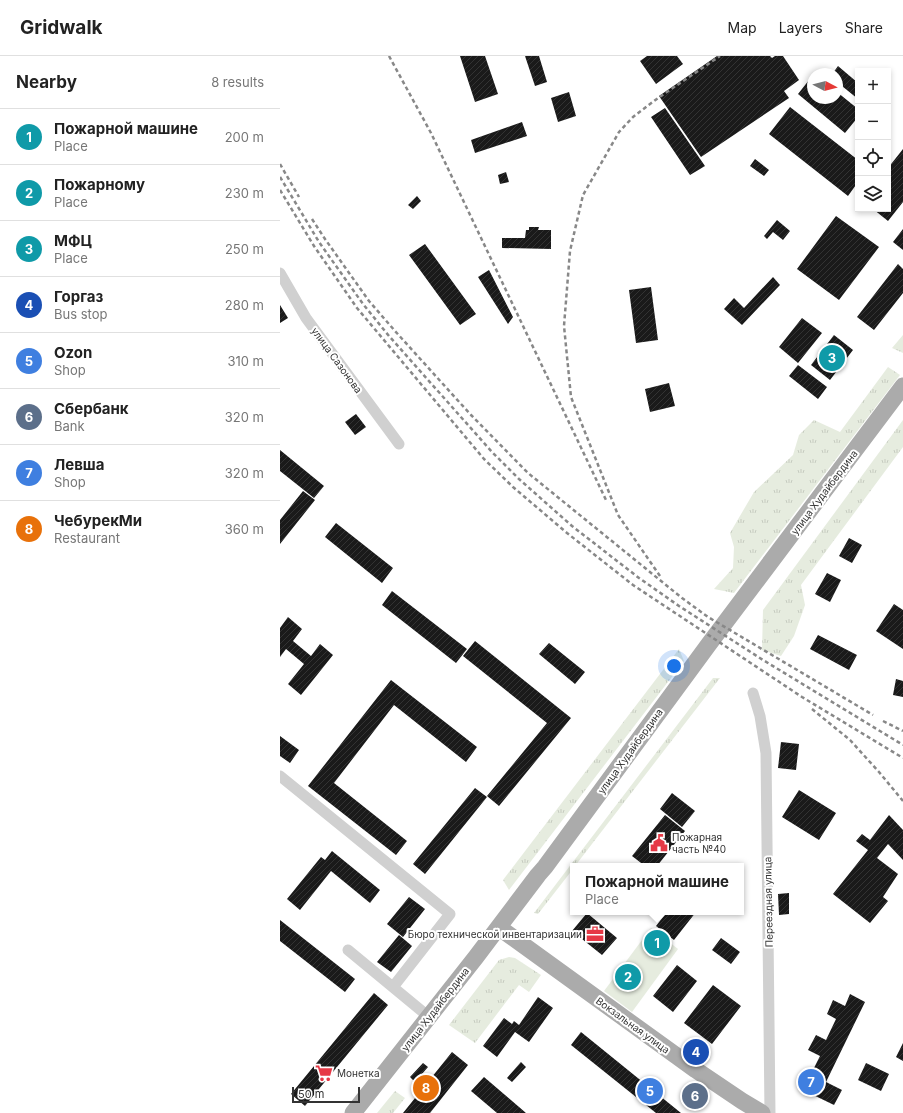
<!DOCTYPE html>
<html lang="en">
<head>
<meta charset="utf-8">
<style>
	body { margin:0; font-family:Inter,sans-serif; background:#f6f6f6; color:#222 }
	.controls { position:absolute; right:12px; top:12px; display:grid; overflow:hidden; border-radius:0px; box-shadow:0 2px 6px #0003 }
	.controls button { width:36px; height:36px; display:grid; place-items:center; padding:0; border:0; border-bottom:1px solid #e0e0e0; background:#fff; color:#222; font:20px sans-serif }
	.compass { position:absolute; left:527px; top:12px; width:36px; height:36px; border-radius:50%; background:#fff; box-shadow:0 2px 6px #0003; rotate:97deg }
	.scale { position:absolute; left:12px; bottom:10px; width:68px; box-sizing:border-box; padding-left:4px; border:2px solid #333; border-top:0; font-size:11px; line-height:14px; white-space:nowrap; color:#333; -webkit-text-stroke:3px #fff; paint-order:stroke }
	.you { position:absolute; left:394px; top:610px; width:14px; height:14px; margin:-10px; border:3px solid #fff; border-radius:50%; background:#1a73e8; box-shadow:0 0 0 6px #1a73e833 }
	.badge { display:grid; place-items:center; width:26px; height:26px; border-radius:50%; background:#e63946; color:#fff; font-size:13px; font-weight:700 }
	.pin { position:absolute; translate:-50% -50%; border:2px solid #fff; box-shadow:0 1px 4px #0006 }
	.popup { position:absolute; left:290px; top:807px; width:174px; height:52px; box-sizing:border-box; display:grid; place-content:center; border-radius:0px; background:#fff; filter:drop-shadow(0 1px 3px #0005); font-size:13px; white-space:nowrap; color:#767676 }
	.popup b { font-size:15px; color:#222 }
	.popup::after { content:''; position:absolute; left:50%; top:100%; margin-left:-8px; border:8px solid transparent; border-top-color:#fff }
	.list { margin:0; padding:0; list-style:none }
	h2 { display:flex; justify-content:space-between; align-items:center; height:52px; margin:0; padding:0 16px; font-size:17px }
	h2 small { font-size:13px; font-weight:400; color:#767676 }
	.list li { display:grid; grid-template-columns:26px 1fr auto; gap:12px; align-items:center; box-sizing:border-box; height:56px; padding:0 16px; border-top:1px solid #e0e0e0 }
	.list b { display:block; font-size:15px; white-space:nowrap }
	.list p { margin:0; font-size:13px; white-space:nowrap; color:#767676 }
	.list em { font-size:13px; font-style:normal; color:#767676 }
	.icon { flex:none; width:22px; height:22px; fill:none; stroke:currentColor; stroke-width:2; stroke-linecap:round; stroke-linejoin:round }
	.map { position:relative; flex:none; width:623px; height:1057px; overflow:hidden }
	header { display:flex; align-items:center; gap:24px; box-sizing:border-box; height:56px; padding:0 20px; background:#fff; border-bottom:1px solid #e0e0e0 }
	header strong { font-size:19px }
	nav { display:flex; gap:22px; margin-inline-start:auto; font-size:14px }
	main { display:flex }
	aside { flex:1; background:#fff }
	.map>svg:first-child { display:block }
	.grass { fill:url(#grass-tufts) }
	.green { fill:#e6ecdf }
	.building { fill:url(#building-hatch) }
	.lines { fill:none; stroke-linecap:round; stroke-linejoin:round }
	.street { stroke:#d0d0d0; stroke-width:11 }
	.primary { stroke:#ababab; stroke-width:17 }
	.rail { stroke:#888; stroke-width:2.5; stroke-dasharray:4 3; stroke-linecap:butt }
	.labels { text-anchor:middle; stroke-width:4; stroke-linejoin:round; paint-order:stroke }
	.street-label { font-size:10px; fill:#333; stroke:#fff }
	.poi-label { font-size:10px; fill:#333; stroke:#fff; text-anchor:start }
</style>
</head>
<body>
<header>
<strong>Gridwalk</strong>
<nav><a>Map</a><a>Layers</a><a>Share</a></nav>
</header>
<main>
<aside>
<h2>Nearby<small>8 results</small></h2>
<ul class="list">
<li><span class="badge" style="background:#0f9aa8">1</span><div><b>Пожарной машине</b><p>Place</p></div><em>200 m</em></li>
<li><span class="badge" style="background:#0f9aa8">2</span><div><b>Пожарному</b><p>Place</p></div><em>230 m</em></li>
<li><span class="badge" style="background:#0f9aa8">3</span><div><b>МФЦ</b><p>Place</p></div><em>250 m</em></li>
<li><span class="badge" style="background:#1a4fb4">4</span><div><b>Горгаз</b><p>Bus stop</p></div><em>280 m</em></li>
<li><span class="badge" style="background:#3f7fe0">5</span><div><b>Ozon</b><p>Shop</p></div><em>310 m</em></li>
<li><span class="badge" style="background:#5c6f8a">6</span><div><b>Сбербанк</b><p>Bank</p></div><em>320 m</em></li>
<li><span class="badge" style="background:#3f7fe0">7</span><div><b>Левша</b><p>Shop</p></div><em>320 m</em></li>
<li><span class="badge" style="background:#e8710a">8</span><div><b>ЧебурекМи</b><p>Restaurant</p></div><em>360 m</em></li>
</ul>
</aside>
<div class="map">
<svg width="623" height="1057" viewBox="0 0 623 1057">
	<defs>
		<pattern id="grass-tufts" width="24" height="20" patternUnits="userSpaceOnUse"><rect width="24" height="20" fill="#e6ecdf"/><path d="M3 7l-1-3M5 7V3M7 7l1-3M15 17l-1-3M17 17v-4M19 17l1-3" fill="none" stroke="#c6cbc0"/></pattern>
		<pattern id="building-hatch" width="6" height="6" patternUnits="userSpaceOnUse"><rect width="6" height="6" fill="#1a1a1a"/><path d="M-1 1l2-2M0 6l6-6M5 7l2-2" fill="none" stroke="#333"/></pattern>
	</defs>
	<rect width="100%" height="100%" fill="#fff"/>
	<path class="grass" d="M623,279V297L612,292Z
		M608,311L620,319L454,537L434,533L453,512L454,491L450,477L474,436L513,399L519,379L534,364L560,376Z
		M623,364V391L521,529L525,549L514,580L501,600L482,594L483,554Z
		M399,593L404,605L229,834L223,824Z
		M433,622H440L295,810H293V813L258,858L254,857Z
		M229,901L235,902L261,919L249,936L239,929L195,987L169,969L219,904Z
		M115,1035L125,1042L113,1057H97Z"/>
	<path class="green" d="M371,872L398,893L352,956L324,935Z"/>
	<path class="building" d="M180,0H205L218,38L195,46Z
		M245,0H259L267,26L255,30Z
		M367,0H397L403,8L376,28L360,5Z
		M437,0H490L492,2L495,0H503L519,24L504,35L509,42L421,101L379,40Z
		M558,10L578,27V43L557,26V18L553,17Z
		M533,19V42H557V36L578,53V61L565,77L518,38Z
		M289,36L296,60L278,66L271,42Z
		M510,51L578,104V126L568,140L489,78Z
		M385,52L425,110L410,119L371,61Z
		M242,66L247,80L195,97L191,84Z
		M623,93V146L608,165L593,153H608V112Z
		M475,103L489,114L484,120L470,110Z
		M226,116L229,126L220,128L218,119Z
		M137,140L141,145L133,153L128,149Z
		M556,160L599,191L559,244L517,213Z
		M497,164L510,175L503,184L493,176L487,183L484,180Z
		M249,171H259L258,174H271V193L222,192V182H245L246,174H249Z
		M623,173V194L613,186Z
		M145,188L196,258L180,269L129,199Z
		M618,208L623,213V237L594,274L577,261Z
		M209,214L233,261L228,268L198,221Z
		M493,221L500,229L462,269L444,253L454,242L464,252Z
		M371,231L378,284L356,287L349,234Z
		M0,249L8,262L0,267Z
		M522,262L542,277L518,307L499,291Z
		M554,279L573,294L550,324L531,309Z
		M518,309L547,331L538,343L509,320Z
		M389,327L395,350L370,356L365,333Z
		M76,358L86,371L75,379L65,366Z
		M0,394L44,430L34,442L0,415Z
		M23,435L35,444L0,488V464Z
		M56,467L113,512L102,527L45,481Z
		M569,482L582,489L572,507L559,500Z
		M547,517L561,524L550,546L535,538Z
		M112,535L187,593L176,607L102,549Z
		M614,548L623,554V593L596,575Z
		M8,561L22,573L13,585L31,600L40,588L53,599L21,639L8,628L24,608L6,593L0,601V572Z
		M538,579L577,599L569,614L530,593Z
		M195,585L291,662L219,750L207,740L267,667L183,600Z
		M269,587L305,616L295,628L259,598Z
		M616,623L623,625V641L613,639Z
		M111,624L197,691L186,706L114,649L54,727L127,785L116,799L28,730Z
		M0,680L19,694L10,707L0,700Z
		M501,686L519,688L516,714L498,712Z
		M195,732L207,741L145,818L133,808Z
		M519,734L556,757L539,784L502,761Z
		M392,737L415,755L402,771L380,753Z
		M385,759L405,775L377,810H365L352,800Z
		M609,759L623,774V804L608,788L597,802L618,818L603,841L608,845L590,867L553,838L588,794L576,785L582,778L590,784Z
		M52,795L100,834L90,847L51,815L20,854L7,843L41,801L45,804Z
		M509,837V858L499,859L498,838Z
		M129,841L145,853L123,881L107,868Z
		M387,856H416L394,884L376,870Z
		M307,857L337,882L322,899L292,875Z
		M0,864L75,923L65,936L0,885Z
		M119,879L132,890L111,916L97,906Z
		M441,882L460,896L451,908L432,894Z
		M397,909L417,925L393,956L373,940Z
		M433,929L461,950L432,988L404,967Z
		M94,937L108,949L25,1050L11,1038Z
		M570,938L585,946L546,1026L562,1034L554,1049L523,1034L540,1000L528,994L536,979L546,984L556,963L547,958L553,944L565,950Z
		M258,941L273,952L249,986L235,976L217,1001L203,990L224,962L232,968L234,965L239,969Z
		M301,976L401,1057H376L291,989Z
		M623,987V1005L616,1001Z
		M172,996L188,1009L150,1057H123Z
		M241,1006L246,1011L232,1026L227,1022Z
		M143,1007L148,1011L135,1026L130,1021Z
		M586,1007L609,1018L601,1035L578,1024Z
		M204,1021L246,1057H217L191,1035Z
		M413,1037L419,1041L417,1044L410,1040Z"/>
	<g class="lines">
		<path class="street" d="M0,217L26,262L119,388
			M473,637L480,660L486,697L490,1057
			M0,720L170,858L113,931
			M68,894L149,961"/>
		<path class="primary" d="M221,873L416,1014L462,1045L482,1057
			M73,1057L196,901L258,819L265,811L429,588L623,330"/>
		<path class="rail" d="M109,0L151,77L326,444
			M0,108L19,141
			M0,121L39,186L83,248L109,280L212,396L239,423L292,470L359,522L399,550L483,604L623,689
			M0,134L34,190L77,252L204,403L233,431L287,477L353,529L522,641L623,702
			M32,163L45,183L89,245L115,275L191,359L248,417L402,542L428,561L593,659
			M380,520L338,459L291,341L284,270L290,195L303,139L339,76L353,61L378,42L440,0
			M532,653L570,684L599,716L623,745
			M603,665L623,675"/>
	</g>
	<defs>
		<g id="civic-bare" transform="scale(1.38)"><path d="M-.6-6.5H3V-4.5H.6V-3L4-1V1h2V6H-6V1h2V-1L-.6-3ZM-1.2 2.5V6h2.4V2.5Z" fill="#e63946" stroke="#fff" stroke-width="2.5" paint-order="stroke"/></g>
		<g id="office-bare" transform="scale(1.38)"><path d="M-6-3h4V-5.5h4V-3h4V5H-6ZM-1-4.5V-3h2v-1.5ZM-6 0V1H6V0Z" fill="#e63946" stroke="#fff" stroke-width="2.5" paint-order="stroke"/></g>
		<g id="supermarket-bare" transform="scale(1.38)"><path d="M-6-5.5h2.5l.6 2H6L4.5 2H-2.5L-4.4-4H-6ZM-1.5 3.2a1.3 1.3 0 1 0 .1 0ZM3 3.2a1.3 1.3 0 1 0 .1 0Z" fill="#e63946" stroke="#fff" stroke-width="2.5" paint-order="stroke"/></g>
	</defs>
	<g fill-rule="evenodd">
		<use href="#civic-bare" x="379" y="787"/>
		<use href="#office-bare" x="315" y="878"/>
		<use href="#supermarket-bare" x="44" y="1017"/>
	</g>
	<g class="labels">
		<g class="street-label">
			<text transform="translate(57 304) rotate(54)" y="4">улица Сазонова</text>
			<text transform="translate(544 436) rotate(-53)" y="4">улица Худайбердина</text>
			<text transform="translate(350 695) rotate(-54)" y="4">улица Худайбердина</text>
			<text transform="translate(488 846) rotate(-91)" y="4">Переездная улица</text>
			<text transform="translate(155 953) rotate(-52)" y="4">улица Худайбердина</text>
			<text transform="translate(353 969) rotate(36)" y="4">Вокзальная улица</text>
		</g>
		<g class="poi-label">
			<text x="392" y="785">Пожарная<tspan x="392" dy="12">часть №40</tspan></text>
			<text x="302" y="882" text-anchor="end">Бюро технической инвентаризации</text>
			<text x="57" y="1021">Монетка</text>
		</g>
	</g>
</svg>
<div class="controls">
<button>+</button>
<button>−</button>
<button><svg class="icon" aria-label="locate" viewBox="0 0 24 24"><circle cx="12" cy="12" r="6"/><path d="M12 2v4M12 18v4M2 12h4M18 12h4"/></svg></button>
<button><svg class="icon" aria-label="layers" viewBox="0 0 24 24"><path d="M12 4l9 5-9 5-9-5zM3 14l9 5 9-5"/></svg></button>
</div>
<svg class="compass" viewBox="-18 -18 36 36"><path d="M0-13l5 13h-10z" fill="#e53935"/><path d="M0 13l5-13h-10z" fill="#767676"/></svg>
<div class="scale">50 m</div>
<div class="you"></div>
<div class="pin badge" style="left:377px;top:887px;background:#0f9aa8">1</div>
<div class="popup"><b>Пожарной машине</b>Place</div>
<div class="pin badge" style="left:348px;top:921px;background:#0f9aa8">2</div>
<div class="pin badge" style="left:552px;top:302px;background:#0f9aa8">3</div>
<div class="pin badge" style="left:416px;top:996px;background:#1a4fb4">4</div>
<div class="pin badge" style="left:370px;top:1035px;background:#3f7fe0">5</div>
<div class="pin badge" style="left:415px;top:1040px;background:#5c6f8a">6</div>
<div class="pin badge" style="left:531px;top:1026px;background:#3f7fe0">7</div>
<div class="pin badge" style="left:146px;top:1032px;background:#e8710a">8</div>
</div>
</main>
</body>
</html>
